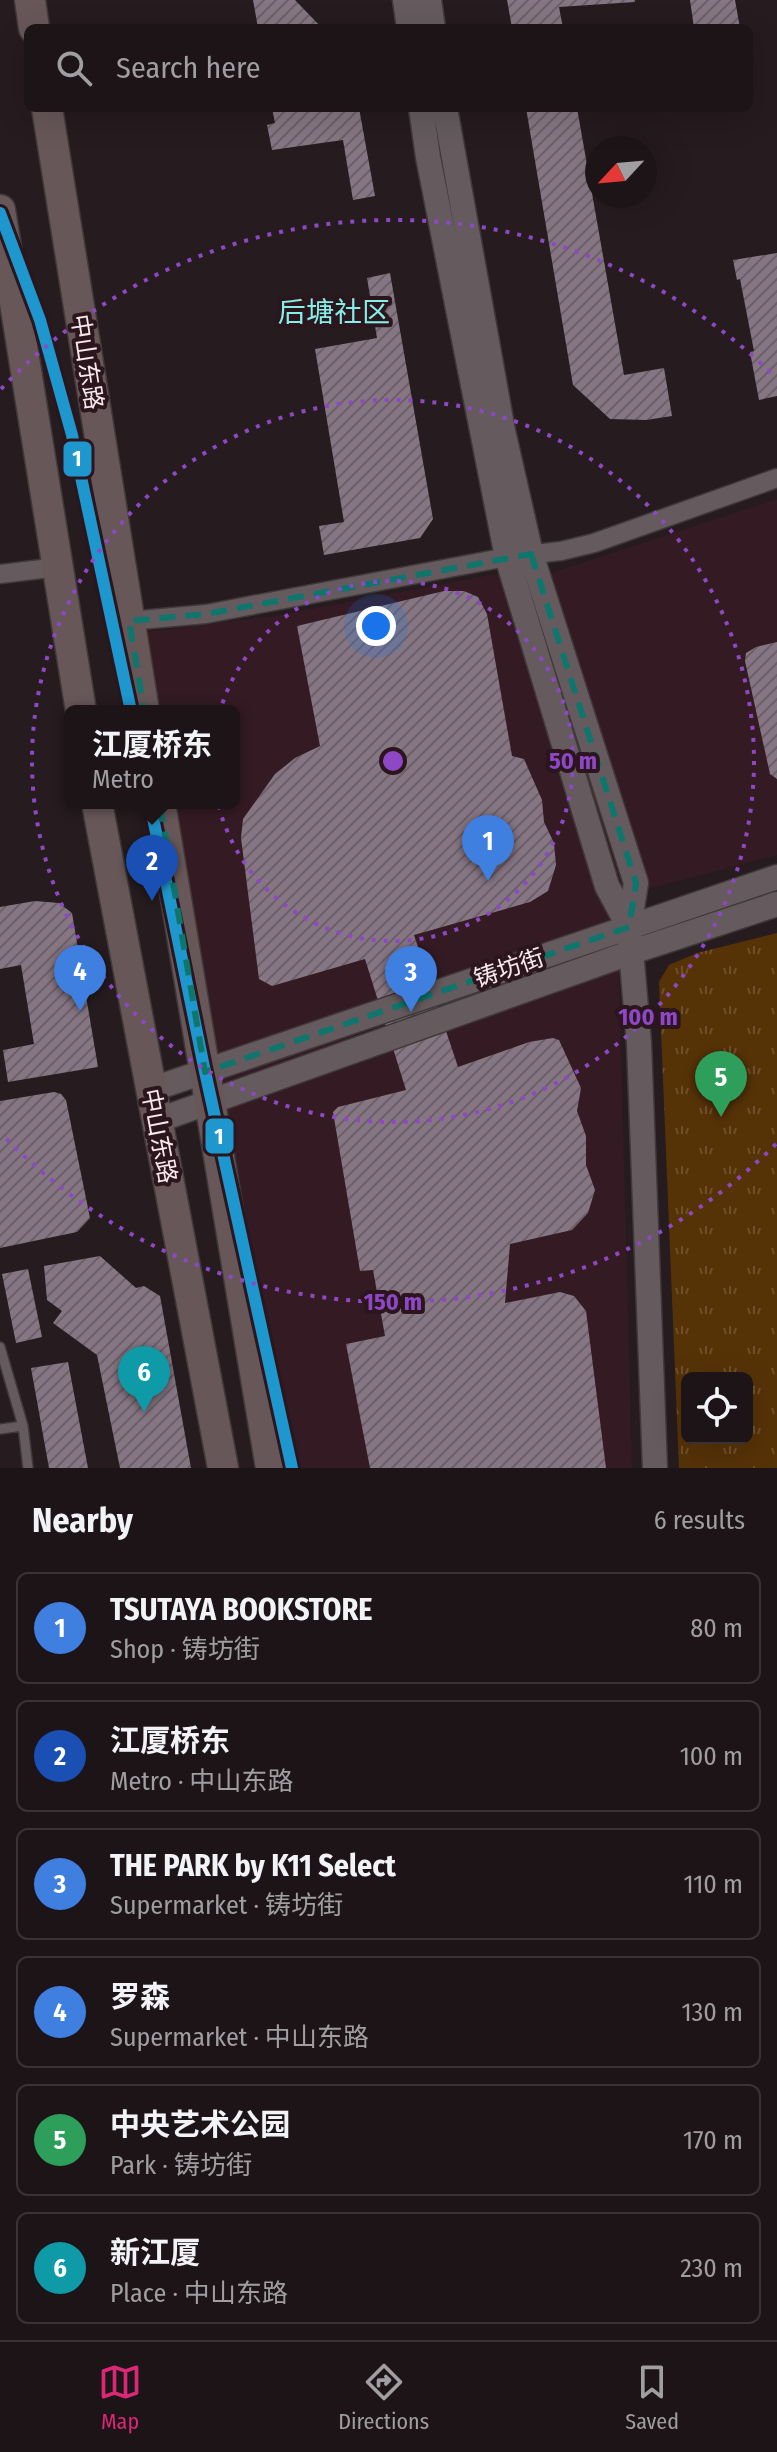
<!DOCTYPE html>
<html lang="en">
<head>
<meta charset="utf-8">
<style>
	body { margin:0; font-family:"Fira Sans Condensed","Noto Sans SC",sans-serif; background:#251d1f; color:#f1f3f6 }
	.controls { position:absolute; right:24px; bottom:24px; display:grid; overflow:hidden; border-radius:12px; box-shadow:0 8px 32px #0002 }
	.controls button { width:72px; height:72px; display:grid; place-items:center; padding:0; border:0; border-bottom:2px solid #3a3335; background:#1c1416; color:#f1f3f6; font:40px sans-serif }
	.compass { position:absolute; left:585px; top:136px; width:72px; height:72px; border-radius:50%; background:#1c1416; box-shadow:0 8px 32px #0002; rotate:244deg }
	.you { position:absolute; left:376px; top:626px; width:28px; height:28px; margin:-20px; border:6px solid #fff; border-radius:50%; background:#1a73e8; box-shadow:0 0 0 12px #1a73e833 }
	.badge { display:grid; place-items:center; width:52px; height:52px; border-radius:50%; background:#db2777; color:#fff; font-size:26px; font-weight:700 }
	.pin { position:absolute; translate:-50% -66px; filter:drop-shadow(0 2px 4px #0008) }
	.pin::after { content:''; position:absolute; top:42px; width:28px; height:24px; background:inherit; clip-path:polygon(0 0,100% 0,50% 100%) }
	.popup { position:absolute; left:64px; top:705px; width:176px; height:104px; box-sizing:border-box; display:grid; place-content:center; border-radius:12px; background:#1c1416; filter:drop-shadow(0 2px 6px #0005); font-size:26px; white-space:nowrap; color:#a09ea1 }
	.popup b { font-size:30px; color:#f1f3f6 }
	.popup::after { content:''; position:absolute; left:50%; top:100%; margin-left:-16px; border:16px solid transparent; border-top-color:#1c1416 }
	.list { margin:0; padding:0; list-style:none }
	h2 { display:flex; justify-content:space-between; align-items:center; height:104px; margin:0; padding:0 32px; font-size:34px }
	h2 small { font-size:26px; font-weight:400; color:#a09ea1 }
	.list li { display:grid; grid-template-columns:52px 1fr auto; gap:24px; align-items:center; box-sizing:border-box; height:112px; margin:0 16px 16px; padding:0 16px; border:2px solid #3a3335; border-radius:12px }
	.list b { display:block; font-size:30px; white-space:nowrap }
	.list p { margin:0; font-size:26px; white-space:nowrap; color:#a09ea1 }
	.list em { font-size:26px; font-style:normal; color:#a09ea1 }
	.icon { flex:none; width:44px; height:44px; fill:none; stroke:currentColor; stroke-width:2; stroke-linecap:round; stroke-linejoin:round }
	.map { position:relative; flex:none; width:777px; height:1468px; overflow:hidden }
	.search { position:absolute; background:#1c1416; box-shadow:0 8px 32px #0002; left:24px; right:24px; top:24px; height:88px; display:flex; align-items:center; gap:20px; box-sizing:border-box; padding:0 28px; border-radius:12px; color:#a09ea1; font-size:30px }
	.sheet { height:872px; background:#1c1416 }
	nav { display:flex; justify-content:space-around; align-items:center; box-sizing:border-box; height:112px; border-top:2px solid #3a3335; background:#1c1416; font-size:22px; color:#a09ea1 }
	nav a { display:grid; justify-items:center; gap:4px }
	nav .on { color:#db2777 }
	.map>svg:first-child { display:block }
	.built { fill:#341a23 }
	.grass { fill:url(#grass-tufts); fill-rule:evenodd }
	.building { fill:url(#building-hatch) }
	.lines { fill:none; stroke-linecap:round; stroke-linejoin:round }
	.service-casing { stroke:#403839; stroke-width:12 }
	.minor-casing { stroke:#403839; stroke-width:21 }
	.tertiary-casing { stroke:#403839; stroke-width:27 }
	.primary-casing { stroke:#403839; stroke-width:33 }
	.service { stroke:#655b5e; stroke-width:9 }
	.minor { stroke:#655b5e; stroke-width:18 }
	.tertiary { stroke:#655b5e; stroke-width:24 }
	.primary { stroke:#675759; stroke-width:30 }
	.metro-1-casing { stroke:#2b161d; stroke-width:18 }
	.metro-1 { stroke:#1e96ce; stroke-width:12 }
	.marked { fill:none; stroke:#0f766e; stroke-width:6; stroke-dasharray:16 10; stroke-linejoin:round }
	.ring { fill:none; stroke:#8e48c6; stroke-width:4; stroke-dasharray:4 8 }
	.labels { text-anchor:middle; stroke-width:8; stroke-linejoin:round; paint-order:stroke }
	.street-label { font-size:24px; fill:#f8e9ed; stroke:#2b161d }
	.quarter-label { font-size:28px; fill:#85efe8; stroke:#2b161d }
	.centre { fill:#8e48c6; stroke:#2b161d; stroke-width:4 }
	.ring-label { font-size:24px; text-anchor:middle; font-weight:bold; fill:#8e48c6; stroke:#2b161d; stroke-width:8; stroke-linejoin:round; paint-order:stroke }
	.line-badge { stroke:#2b161d; stroke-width:3 }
	.badge-label { font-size:22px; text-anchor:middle; font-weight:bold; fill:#fff }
</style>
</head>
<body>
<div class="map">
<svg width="777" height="1468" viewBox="0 0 777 1468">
	<defs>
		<pattern id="grass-tufts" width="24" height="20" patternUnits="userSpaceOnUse" patternTransform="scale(2)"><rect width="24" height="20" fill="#563207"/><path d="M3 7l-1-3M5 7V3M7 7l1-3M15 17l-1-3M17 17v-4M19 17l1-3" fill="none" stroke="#6f502b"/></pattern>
		<pattern id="building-hatch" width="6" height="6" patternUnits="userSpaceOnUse" patternTransform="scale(2)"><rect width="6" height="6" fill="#867683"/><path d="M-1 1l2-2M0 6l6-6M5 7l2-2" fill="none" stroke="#6b6068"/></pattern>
	</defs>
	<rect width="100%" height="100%" fill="#261b1e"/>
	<path class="built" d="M777,499V855L617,897L632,1468H285L174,803H234V711H159L146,632L275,616L490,575H545Z"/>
	<path class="grass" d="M777,933V1468H679L659,982L669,965L697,953ZM687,1378H747V1438H687Z"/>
	<path class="building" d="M253,0H295L322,28H258Z
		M507,0H635V2L559,7L563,28H512Z
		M690,0H735L740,28H694Z
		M272,108H359L375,196L353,200L343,140L272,150L267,125L275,123Z
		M526,108H577L624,375L664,368L672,416L646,420L610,419L573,385Z
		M777,253V396L759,400L750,352L754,351L740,279L737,280L733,260Z
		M390,273L433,519L420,538L324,555L319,526L344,522L315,349L377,338L367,278Z
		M444,591H464L478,597L487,614L512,756L524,759L542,800L544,822L554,843L556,865L548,891L530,902L414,935L458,1067L529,1042L553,1038L559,1040L581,1088L577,1111L586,1136V1165L595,1190L588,1213L572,1230L510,1244L505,1303L560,1292L574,1296L586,1311L606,1468H370L346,1344L385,1336L373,1270L360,1271L333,1112L338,1107L406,1090L365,959L272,986L259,979L241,838L243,819L275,774L295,758L320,746L297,626Z
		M777,642V779L770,774L745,661L746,653L756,647Z
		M35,901L59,903L72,913L98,1067L8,1082L3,1050L34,1044L21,965L0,969V907Z
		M54,1092L61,1094L66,1100L90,1218L77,1232L0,1248V1101Z
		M100,1256L136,1288L144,1286L160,1296L191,1468H120L97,1355L53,1323L62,1311L47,1300L44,1266Z
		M28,1269L42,1337L16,1343L2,1274Z
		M68,1362L88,1468H49L31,1368Z"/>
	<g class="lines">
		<g class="service-casing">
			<path id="service" d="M0,1347L23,1426L28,1468
				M0,1429L23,1426"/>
		</g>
		<g class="minor-casing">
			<path id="minor" d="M0,574L58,567
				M129,621L206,614L507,557L561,551L594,543L777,478"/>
		</g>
		<g class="tertiary-casing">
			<path id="tertiary" d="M405,0L409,28
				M429,0L433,28
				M421,108L428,157L507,557L607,886L629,927
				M445,108L503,431L531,554L636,883L629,927L639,1043L655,1468
				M150,1090L777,877
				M156,1121L632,952L777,904"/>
		</g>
		<g class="primary-casing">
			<path id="primary" d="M30,0L34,28
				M47,108L144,711
				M0,210L81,711
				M97,803L223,1468
				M160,803L271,1468"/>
		</g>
		<use href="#service" class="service"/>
		<use href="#minor" class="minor"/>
		<use href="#tertiary" class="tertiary"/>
		<use href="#primary" class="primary"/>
		<g class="metro-1-casing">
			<path id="metro-1" d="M0,213L40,320L72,435L131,711
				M150,803L204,1067L292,1468"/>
		</g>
		<use href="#metro-1" class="metro-1"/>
	</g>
	<path class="marked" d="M531,554L636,883L629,927L205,1072L129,621L206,614Z"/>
	<g class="ring">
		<circle cx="393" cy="761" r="180"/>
		<circle cx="393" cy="761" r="361"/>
		<path d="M776 1144A541 541 0 0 1 1 1133M1 389A541 541 0 0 1 776 378"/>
	</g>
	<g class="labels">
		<g class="street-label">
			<text transform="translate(87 362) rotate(81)" y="8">中山东路</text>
			<text transform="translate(509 968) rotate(-19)" y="8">铸坊街</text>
			<text transform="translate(159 1136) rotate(79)" y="8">中山东路</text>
		</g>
		<g class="quarter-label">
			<text x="334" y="322">后塘社区</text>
		</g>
	</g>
	<circle cx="393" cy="761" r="12" class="centre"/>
	<g class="ring-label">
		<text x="573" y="769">50 m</text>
		<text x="648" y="1025">100 m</text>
		<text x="393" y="1310">150 m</text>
	</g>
	<g class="line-badge">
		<rect x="62" y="440" width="31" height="38" rx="8" fill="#1e96ce"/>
		<rect x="204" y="1117" width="31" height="38" rx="8" fill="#1e96ce"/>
	</g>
	<g class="badge-label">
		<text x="77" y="466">1</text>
		<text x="219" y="1144">1</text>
	</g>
</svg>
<div class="controls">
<button><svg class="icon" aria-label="locate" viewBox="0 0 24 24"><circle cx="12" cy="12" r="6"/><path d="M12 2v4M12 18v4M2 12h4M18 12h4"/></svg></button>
</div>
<svg class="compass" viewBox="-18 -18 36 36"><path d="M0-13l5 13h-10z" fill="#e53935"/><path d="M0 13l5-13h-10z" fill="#a09ea1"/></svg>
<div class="you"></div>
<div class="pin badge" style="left:488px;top:881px;background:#3f7fe0">1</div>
<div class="pin badge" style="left:152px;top:901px;background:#1a4fb4">2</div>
<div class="popup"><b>江厦桥东</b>Metro</div>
<div class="pin badge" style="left:411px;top:1012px;background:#3f7fe0">3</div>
<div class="pin badge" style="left:80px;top:1011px;background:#3f7fe0">4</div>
<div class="pin badge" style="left:721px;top:1117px;background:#2e9e5b">5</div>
<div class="pin badge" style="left:144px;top:1412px;background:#0f9aa8">6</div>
<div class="search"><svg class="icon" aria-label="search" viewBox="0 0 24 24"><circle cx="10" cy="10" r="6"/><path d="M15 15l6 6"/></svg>Search here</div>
</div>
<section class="sheet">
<h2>Nearby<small>6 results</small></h2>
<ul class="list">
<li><span class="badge" style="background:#3f7fe0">1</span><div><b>TSUTAYA BOOKSTORE</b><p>Shop · 铸坊街</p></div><em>80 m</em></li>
<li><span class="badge" style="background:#1a4fb4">2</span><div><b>江厦桥东</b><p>Metro · 中山东路</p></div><em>100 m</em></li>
<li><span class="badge" style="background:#3f7fe0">3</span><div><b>THE PARK by K11 Select</b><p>Supermarket · 铸坊街</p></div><em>110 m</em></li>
<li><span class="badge" style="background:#3f7fe0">4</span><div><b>罗森</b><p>Supermarket · 中山东路</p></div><em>130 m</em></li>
<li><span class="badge" style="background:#2e9e5b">5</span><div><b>中央艺术公园</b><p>Park · 铸坊街</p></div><em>170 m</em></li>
<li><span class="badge" style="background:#0f9aa8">6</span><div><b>新江厦</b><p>Place · 中山东路</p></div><em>230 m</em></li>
</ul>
</section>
<nav>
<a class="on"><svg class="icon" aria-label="map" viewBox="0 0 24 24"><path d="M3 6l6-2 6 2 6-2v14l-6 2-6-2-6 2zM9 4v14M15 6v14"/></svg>Map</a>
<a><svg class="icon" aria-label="directions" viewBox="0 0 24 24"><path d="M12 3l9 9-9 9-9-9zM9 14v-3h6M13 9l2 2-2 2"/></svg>Directions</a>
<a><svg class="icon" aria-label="saved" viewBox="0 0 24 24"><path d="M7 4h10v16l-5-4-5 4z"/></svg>Saved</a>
</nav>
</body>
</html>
